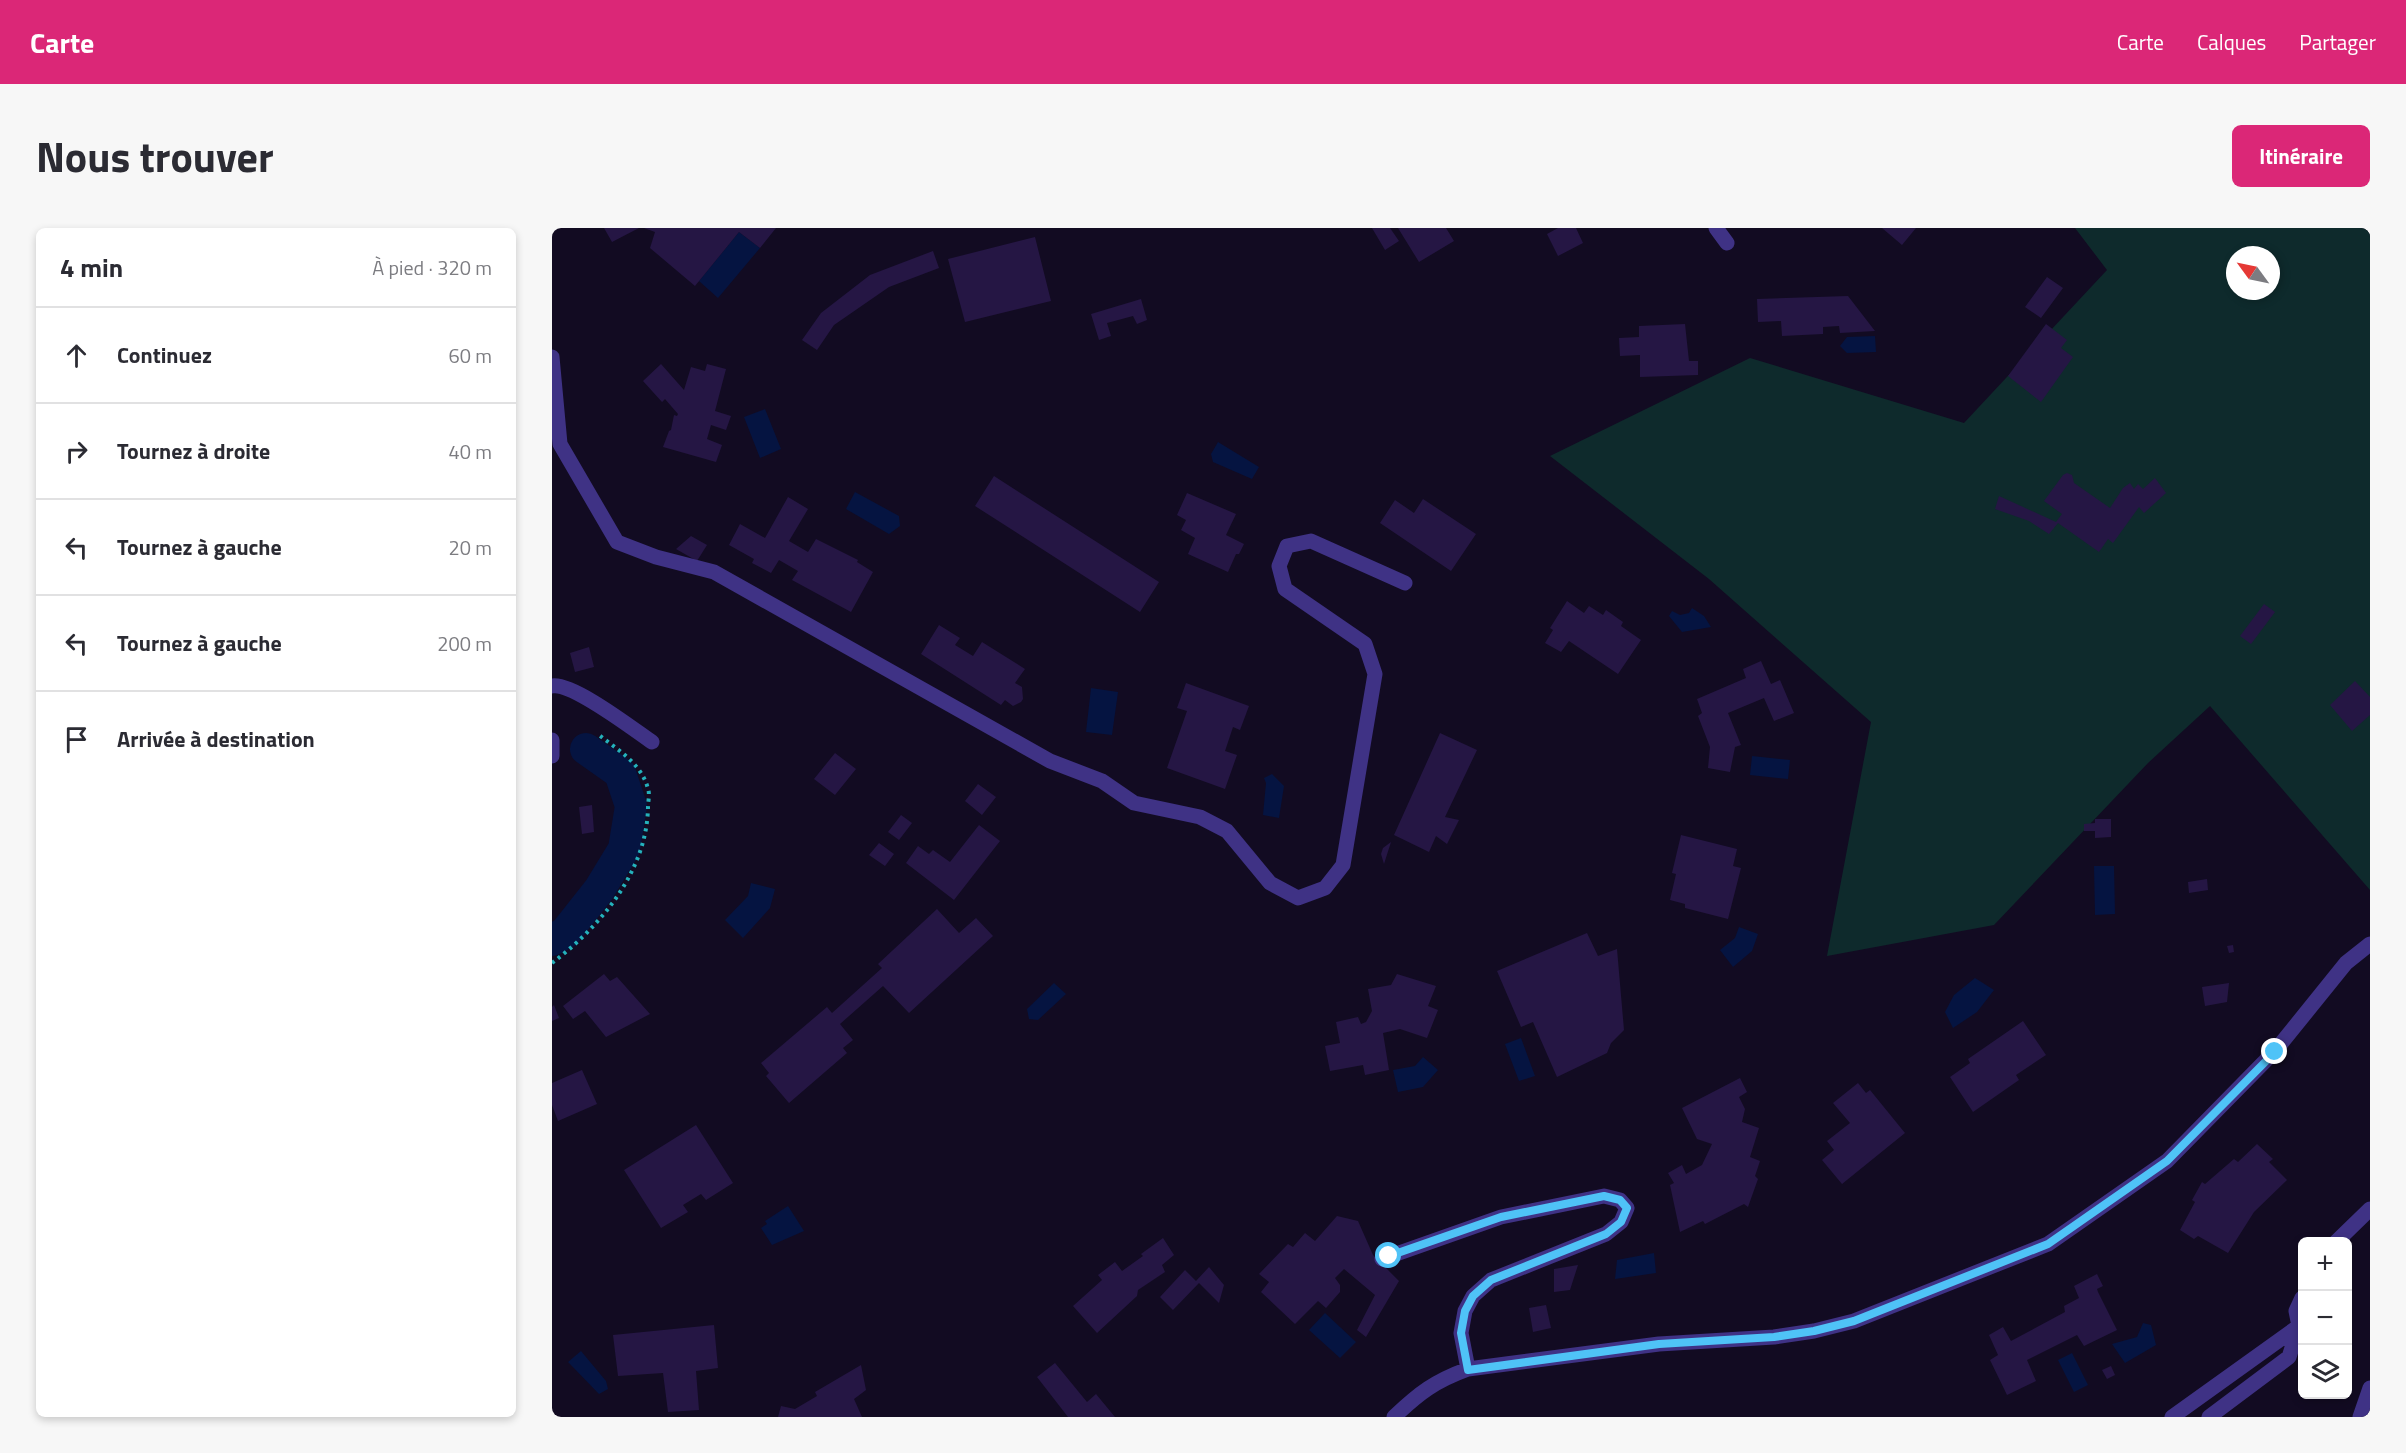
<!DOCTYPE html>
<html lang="fr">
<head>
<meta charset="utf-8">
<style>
	body { margin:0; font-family:"Titillium Web",sans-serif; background:#f7f7f7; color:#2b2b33 }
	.controls { position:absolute; right:18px; bottom:18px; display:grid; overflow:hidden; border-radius:9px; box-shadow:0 3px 9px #0003 }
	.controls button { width:54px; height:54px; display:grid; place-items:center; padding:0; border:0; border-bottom:2px solid #e1e1e2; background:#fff; color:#2b2b33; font:30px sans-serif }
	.compass { position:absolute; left:1674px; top:18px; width:54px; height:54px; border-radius:50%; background:#fff; box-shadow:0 3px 9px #0003; rotate:303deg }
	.stop { position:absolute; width:18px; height:18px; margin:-14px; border:4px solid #4fc3f7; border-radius:50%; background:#fff }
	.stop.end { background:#4fc3f7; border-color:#fff; box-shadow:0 2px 6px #0008 }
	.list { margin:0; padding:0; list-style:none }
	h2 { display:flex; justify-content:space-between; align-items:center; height:78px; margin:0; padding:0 24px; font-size:26px }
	h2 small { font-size:20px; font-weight:400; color:#7c7c81 }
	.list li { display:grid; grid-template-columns:39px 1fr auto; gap:18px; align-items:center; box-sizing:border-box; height:96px; padding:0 24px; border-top:2px solid #e1e1e2 }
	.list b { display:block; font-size:22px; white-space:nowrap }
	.list em { font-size:20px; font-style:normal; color:#7c7c81 }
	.icon { flex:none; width:33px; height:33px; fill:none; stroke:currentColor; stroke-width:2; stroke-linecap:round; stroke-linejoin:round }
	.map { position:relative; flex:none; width:1818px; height:1189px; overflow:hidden; border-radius:9px }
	header { display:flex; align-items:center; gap:36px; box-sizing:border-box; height:84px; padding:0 30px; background:#db2777; color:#fff }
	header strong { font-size:28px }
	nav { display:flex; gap:33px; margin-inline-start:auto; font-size:21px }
	.intro { display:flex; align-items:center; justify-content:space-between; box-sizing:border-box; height:144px; padding:0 36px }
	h1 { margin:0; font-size:42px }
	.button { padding:15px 27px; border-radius:9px; background:#db2777; color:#fff; font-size:21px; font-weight:700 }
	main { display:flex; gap:36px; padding:0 36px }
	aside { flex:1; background:#fff; border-radius:9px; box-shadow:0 3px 9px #0003 }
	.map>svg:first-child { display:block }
	.green { fill:#0e2a2c; fill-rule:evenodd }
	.water { fill:#051441 }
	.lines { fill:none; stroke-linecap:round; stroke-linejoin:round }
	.canal { stroke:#051441; stroke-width:32 }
	.building { fill:#251644 }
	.path { stroke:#24b2bc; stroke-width:4; stroke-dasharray:3 4.5; stroke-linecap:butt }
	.minor { stroke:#3f3285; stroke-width:15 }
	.route { stroke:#4fc3f7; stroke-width:8 }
</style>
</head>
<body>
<header>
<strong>Carte</strong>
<nav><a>Carte</a><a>Calques</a><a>Partager</a></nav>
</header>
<div class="intro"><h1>Nous trouver</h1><a class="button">Itinéraire</a></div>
<main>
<aside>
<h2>4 min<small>À pied · 320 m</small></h2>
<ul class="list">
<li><svg class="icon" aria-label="ahead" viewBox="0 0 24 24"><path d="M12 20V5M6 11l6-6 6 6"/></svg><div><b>Continuez</b></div><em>60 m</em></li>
<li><svg class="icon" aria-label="right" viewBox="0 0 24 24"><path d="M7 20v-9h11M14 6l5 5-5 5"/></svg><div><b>Tournez à droite</b></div><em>40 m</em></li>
<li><svg class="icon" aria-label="left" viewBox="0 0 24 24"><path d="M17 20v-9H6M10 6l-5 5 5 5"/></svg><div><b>Tournez à gauche</b></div><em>20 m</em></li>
<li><svg class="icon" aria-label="left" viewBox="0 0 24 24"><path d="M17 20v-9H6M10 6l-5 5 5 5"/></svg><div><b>Tournez à gauche</b></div><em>200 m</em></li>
<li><svg class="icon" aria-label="arrive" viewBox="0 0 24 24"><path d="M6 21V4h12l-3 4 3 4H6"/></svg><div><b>Arrivée à destination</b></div></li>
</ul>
</aside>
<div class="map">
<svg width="1818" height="1189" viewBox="0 0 1818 1189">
	<rect width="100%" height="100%" fill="#120b22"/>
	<path class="green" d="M1523,0H1818V662L1658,478L1596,535L1442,697L1275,728L1319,494L1157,351L998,228L1198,130L1412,195L1555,42ZM1683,27H1719V63H1683Z"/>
	<path class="water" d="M187,4L208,20L166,70L147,53Z
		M1323,108L1324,124L1295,125L1288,118L1295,109Z
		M213,181L229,221L208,230L192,189Z
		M666,214L707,239L700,251L661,234L659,226Z
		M303,264L347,288L348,298L337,306L294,281Z
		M1140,380L1152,388L1159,399L1130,404L1117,388L1120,383L1128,387L1137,385Z
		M539,460L566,464L560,507L534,504Z
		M1200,528L1238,532L1236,551L1198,547Z
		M720,546L732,558L727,590L711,587L714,555L712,550Z
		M1542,638H1562L1563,686L1543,687Z
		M199,655L223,661L218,680L191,710L173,692L196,668Z
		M1187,699L1206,706L1200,723L1181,739L1168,722L1183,710Z
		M1423,750L1442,762L1425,784L1401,800L1393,784L1402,767Z
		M502,755L514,766L486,792L477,791L475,781Z
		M969,810L983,848L967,853L953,816Z
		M871,829L886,842L871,859L846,864L841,842L863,838Z
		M236,978L252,1003L220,1017L209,1000L215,996L213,993Z
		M1102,1025L1104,1045L1063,1051L1065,1032Z
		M773,1085L804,1114L788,1130L757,1102Z
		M1591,1095L1599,1097L1604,1117L1573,1135L1560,1116L1585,1109Z
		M29,1123L54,1153L56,1161L47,1166L16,1134Z
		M1520,1125L1536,1157L1522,1164L1506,1132Z"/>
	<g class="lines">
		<path class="canal" d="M0,712L13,705L47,662L72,621L79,578L68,545L34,521"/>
	</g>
	<path class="building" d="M52,0H87L60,14Z
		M92,0H224L208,20L187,4L143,58L98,20L103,4Z
		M820,0H838L847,13L833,22Z
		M846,0H894L902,13L867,34Z
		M1006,0H1024L1031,15L1006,28L995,6Z
		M1330,0H1364L1350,17Z
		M483,9L499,73L413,94L396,31Z
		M381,23L387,40L337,59L282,97L265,122L250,112L269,85L318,47Z
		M1495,49L1511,60L1489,90L1473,79Z
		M1296,68L1323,103L1288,105L1287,98L1271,99V106L1230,108L1229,93L1206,94L1205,71Z
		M589,71L595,92L585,96L581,88L555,95L559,108L547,112L539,86Z
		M1133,96L1137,133H1146V147L1088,149V127L1068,128L1067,110L1087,109V98Z
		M1494,96L1515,112L1509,120L1521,129L1489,174L1456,148Z
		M109,136L132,162L139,139L153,143L155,136L174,141L163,183L179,188L174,202L159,197L155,211L170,217L164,234L111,219L117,203L119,202L122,187L125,188L126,186L113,171L110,174L91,153Z
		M1515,245L1520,247L1522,255L1558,280L1571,260L1578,255L1582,261L1586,256L1591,261L1603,250L1614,265L1592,285L1587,279L1561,315L1556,311L1547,324L1506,295L1497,306L1477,293L1443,281L1447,268L1504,294L1510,286L1492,273L1511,247Z
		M442,248L607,354L588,384L423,278Z
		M635,265L684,286L674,307L692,316L687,326H684L676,344L636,326L643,310L629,302L634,292L625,287Z
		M236,269L256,281L237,313L256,324L264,311L306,332L305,334L321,344L299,384L240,352L246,343L227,332L219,345L200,335L202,331L177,317L188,296L213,310Z
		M871,271L924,306L899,343L828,295L843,272L862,285Z
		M139,308L155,317L145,333L124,321Z
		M1015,373L1032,385L1037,378L1051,387L1054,382L1071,394L1069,398L1089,412L1066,446L1017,413L1009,424L993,415L1001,402L998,400Z
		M1712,376L1723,384L1699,416L1688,408Z
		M387,397L408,410L403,417L421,428L430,414L473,441L463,455L470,459L471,471L469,474L461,478L453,472L449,477L369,426Z
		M37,419L42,439L23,444L18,425Z
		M1209,433L1219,456L1228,452L1242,485L1222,493L1212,470L1176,485L1189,517L1183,519L1178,544L1156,540L1158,519L1146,488L1150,485L1145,471L1194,450L1191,441Z
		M1803,453L1818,469V487L1800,503L1778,477Z
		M634,455L697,478L688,502L681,499L673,523L685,527L673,561L615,540L635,483L625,480Z
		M888,505L925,522L893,589L907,592L895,616L884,608L877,624L842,607Z
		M283,525L304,541L283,567L262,551Z
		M426,556L444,569L430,587L413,573Z
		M40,577L42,604L30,606L27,579Z
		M349,587L360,595L347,612L336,604Z
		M1543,591H1559V609L1543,610V603H1532V596L1543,595Z
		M427,597L448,613L402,672L354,635L366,618L377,626L381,622L398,634Z
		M1129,607L1185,621L1181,638L1189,640L1176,691L1133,680V676L1118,672L1124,646L1120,645Z
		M839,614L832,636L829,626L831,620Z
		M327,615L342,626L333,638L317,627Z
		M1655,651L1656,662L1637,665L1636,654Z
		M385,681L407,705L424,690L441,708L357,785L331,758L288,796L301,812L291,820L295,825L237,875L214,848L217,845L209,835L275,779L280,785L330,740L326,736Z
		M1035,705L1046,728L1065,721L1072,802L1059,815L1055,825L1005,849L981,794L969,799L945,743Z
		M1681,717L1682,724L1677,725L1675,718Z
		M52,746L58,753L65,749L98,786L54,809L33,783L21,791L11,778Z
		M845,746L884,758L876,778L886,782L875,810L848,801L831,805L837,842L813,847L811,837L778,843L773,818L788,815L784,794L806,789L809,796L814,794L820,783L816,761L839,757Z
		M1677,755L1675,774L1653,778L1650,759Z
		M2,777L7,790L0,793V779Z
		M1471,793L1494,827L1464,847L1467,852L1421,884L1398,849L1418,835L1416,831Z
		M30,842L45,876L6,893L0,877V855Z
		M1188,850L1195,864L1187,869L1193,881L1190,894L1207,900L1198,929L1208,933L1203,948L1206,951L1196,979L1192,976L1153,996L1151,993L1128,1004L1118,957L1122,955L1116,945L1130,937L1134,946L1150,937L1160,916L1145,911L1130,880Z
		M1306,855L1314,865L1318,862L1353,905L1290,956L1270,932L1282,922L1275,913L1298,895L1281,875Z
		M144,897L181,955L154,972L149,966L131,977L136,984L109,1000L72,942Z
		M1705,916L1721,931L1717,934L1735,952L1702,984L1676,1025L1646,1008L1642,1011L1628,1002L1643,974L1640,972L1650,954L1653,956L1682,931L1686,934Z
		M785,988L806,993L821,1027L847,1053L814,1109L805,1102L823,1067L792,1041L783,1050L788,1057V1064L774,1080L766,1073L743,1096L709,1064L717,1054L707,1046L736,1016L741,1019L753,1005L763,1013Z
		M611,1010L622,1027L610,1037L613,1044L586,1062L585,1068L545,1105L521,1078L550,1052L546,1047L563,1034L570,1043L591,1028L589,1026Z
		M1026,1037L1018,1062L1002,1064V1041Z
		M657,1039L672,1057L667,1075L647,1055L621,1082L608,1069L633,1042L644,1053Z
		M1545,1046L1551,1058L1545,1061L1546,1064L1565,1102L1532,1118L1525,1107L1475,1132L1484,1153L1455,1167L1438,1132L1446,1127L1437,1107L1451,1099L1459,1113L1513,1084L1512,1078L1527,1070L1522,1058Z
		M994,1077L999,1100L981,1104L977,1080Z
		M162,1097L166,1140L144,1143L147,1182L116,1184L111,1145L66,1148L61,1107Z
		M503,1135L535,1174L544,1166L563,1189H516L485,1149Z
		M309,1137L314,1162L302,1171L310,1189H226L229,1178L243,1181L265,1168L263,1164Z
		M1559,1138L1563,1147L1555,1151L1550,1142Z"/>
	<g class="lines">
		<path class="path" d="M0,735C49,698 95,643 96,579C96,574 98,566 96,561C90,536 66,522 47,507"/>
		<path class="minor" d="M1164,0L1175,15
			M0,129L8,216L65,314L104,329L162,344L498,533L550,553L582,575L648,589L675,603L718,655L746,670L773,660L791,637L823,446L813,416L733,361L727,338L735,318L759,313L853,355
			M0,458C20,454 81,501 100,514
			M0,512V528
			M1784,1014L1818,981
			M830,1031L949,989L1052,968L1068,972L1075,980L1069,994L1054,1006L939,1052L921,1068L913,1083L909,1105L916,1141
			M842,1189C867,1165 883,1153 916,1141L1107,1116L1222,1109L1262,1103L1302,1093L1496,1016L1615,933L1723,823L1794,735L1818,716
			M1620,1189L1747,1098L1744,1083L1750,1070
			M1657,1189L1737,1129L1747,1098
			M1808,1189L1818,1160"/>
	</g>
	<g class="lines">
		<path class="route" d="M837,1028L949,989L1052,968L1068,972L1075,980L1069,994L1054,1006L939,1052L921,1068L913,1083L909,1105L916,1142L1107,1116L1222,1109L1262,1103L1302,1093L1496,1016L1615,933L1723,824"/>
	</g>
</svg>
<div class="controls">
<button>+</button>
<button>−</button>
<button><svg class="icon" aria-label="layers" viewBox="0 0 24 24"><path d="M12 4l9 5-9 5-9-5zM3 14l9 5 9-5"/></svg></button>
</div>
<svg class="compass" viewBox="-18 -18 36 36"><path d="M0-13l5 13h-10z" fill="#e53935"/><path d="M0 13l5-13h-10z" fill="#7c7c81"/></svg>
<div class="stop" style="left:837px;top:1028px"></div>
<div class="stop end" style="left:1723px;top:824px"></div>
</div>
</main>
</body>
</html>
